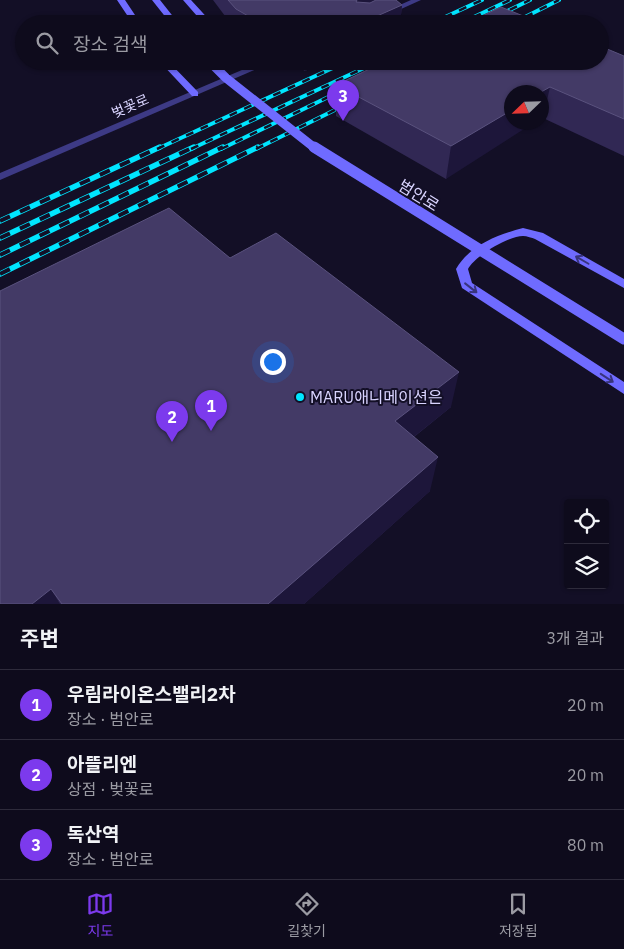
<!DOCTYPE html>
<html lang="ko">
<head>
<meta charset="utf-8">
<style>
	body { margin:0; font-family:"IBM Plex Sans","Noto Sans KR",sans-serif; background:#1c1929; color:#f1f3f6 }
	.controls { position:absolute; right:15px; bottom:15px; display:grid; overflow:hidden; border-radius:5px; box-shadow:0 1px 4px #0004 }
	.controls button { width:45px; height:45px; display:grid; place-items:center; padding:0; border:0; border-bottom:1px solid #2e2b3b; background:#0e0b1c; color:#f1f3f6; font:25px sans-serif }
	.compass { position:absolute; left:504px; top:85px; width:45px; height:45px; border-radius:50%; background:#0e0b1c; box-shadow:0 1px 4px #0004; rotate:247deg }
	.you { position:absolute; left:272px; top:361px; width:18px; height:18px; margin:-12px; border:4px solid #fff; border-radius:50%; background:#1a73e8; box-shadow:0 0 0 8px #1a73e833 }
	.badge { display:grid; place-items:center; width:32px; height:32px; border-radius:50%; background:#7c3aed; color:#fff; font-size:16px; font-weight:700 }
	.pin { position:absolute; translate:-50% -41px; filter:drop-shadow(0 1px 2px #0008) }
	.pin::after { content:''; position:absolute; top:26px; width:18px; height:15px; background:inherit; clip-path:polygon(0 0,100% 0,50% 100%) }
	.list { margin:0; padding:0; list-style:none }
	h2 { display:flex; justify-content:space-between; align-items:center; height:65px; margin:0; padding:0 20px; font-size:21px }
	h2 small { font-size:16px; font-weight:400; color:#9b9ba3 }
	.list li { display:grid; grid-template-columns:32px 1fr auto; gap:15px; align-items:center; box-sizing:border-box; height:70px; padding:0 20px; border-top:1px solid #2e2b3b }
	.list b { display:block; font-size:19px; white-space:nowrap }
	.list p { margin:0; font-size:16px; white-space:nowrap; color:#9b9ba3 }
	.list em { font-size:16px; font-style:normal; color:#9b9ba3 }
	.icon { flex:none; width:28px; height:28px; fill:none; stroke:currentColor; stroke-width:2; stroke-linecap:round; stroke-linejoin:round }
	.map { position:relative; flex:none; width:624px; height:604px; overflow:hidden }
	.search { position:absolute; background:#0e0b1c; box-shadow:0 1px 4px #0004; left:15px; right:15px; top:15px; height:55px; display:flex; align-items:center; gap:12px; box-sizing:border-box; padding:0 18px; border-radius:28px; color:#9b9ba3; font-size:19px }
	.sheet { height:275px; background:#0e0b1c }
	nav { display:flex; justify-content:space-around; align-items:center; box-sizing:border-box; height:70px; border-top:1px solid #2e2b3b; background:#0e0b1c; font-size:14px; color:#9b9ba3 }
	nav a { display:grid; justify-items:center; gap:2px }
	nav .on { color:#7c3aed }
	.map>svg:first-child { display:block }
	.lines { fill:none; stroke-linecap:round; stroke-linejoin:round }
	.tertiary { fill:#3d3a85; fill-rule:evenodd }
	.secondary { fill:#6f6bff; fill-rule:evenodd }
	.rail-far1-casing { stroke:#00e5ff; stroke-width:4 }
	.rail-casing { stroke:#00e5ff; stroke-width:5.5 }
	.rail-far1 { stroke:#130f26; stroke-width:2.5; stroke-dasharray:8; stroke-linecap:butt }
	.rail { stroke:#130f26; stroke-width:4; stroke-dasharray:11; stroke-linecap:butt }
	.secondary-bridge-far1 { stroke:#6f6bff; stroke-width:9 }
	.secondary-bridge { stroke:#6f6bff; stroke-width:11 }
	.wall { fill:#312854 }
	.shaded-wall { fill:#1d163a }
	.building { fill:#433a66; stroke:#5a527e }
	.oneway { stroke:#38347d }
	.poi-dot { fill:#00e5ff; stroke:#130f26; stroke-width:2 }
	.labels { text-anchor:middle; stroke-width:4; stroke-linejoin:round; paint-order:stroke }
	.far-street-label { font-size:14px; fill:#d9d4ff; stroke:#130f26 }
	.street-label { font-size:16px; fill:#d9d4ff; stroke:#130f26 }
	.poi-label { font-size:16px; fill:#d9d4ff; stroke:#130f26; text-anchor:start }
</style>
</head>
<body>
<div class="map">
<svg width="624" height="604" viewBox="0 0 624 604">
	<rect width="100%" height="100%" fill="#130f26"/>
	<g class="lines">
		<path class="tertiary" d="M411,0H421L368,24H357Z
			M263,61H275L0,180V173Z"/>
		<path class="secondary" d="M117,0H125L141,24H133Z
			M152,0H160L179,24H171Z
			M183,0H191L213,24H204Z
			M159,61H168L198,92V96H192Z
			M254,61H264L267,65L260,67Z
			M523,228L543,233L624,279V288L535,239C532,238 527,236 523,236C508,236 475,256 468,269L472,283L624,382V394L462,288L456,269C470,245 497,235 523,228Z"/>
		<g class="rail-far1-casing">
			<path id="rail-far1" d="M430,24L482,0
				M459,24L510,0
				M481,24L530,0
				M511,24L559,0
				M157,149L348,61
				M191,149L379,61
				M221,149L349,87
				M256,149L349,103"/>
		</g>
		<g class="rail-casing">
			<path id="rail" d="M0,221L160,147
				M0,238L194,147
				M0,255L223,147
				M0,274L258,147"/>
		</g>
		<use href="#rail-far1" class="rail-far1"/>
		<use href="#rail" class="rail"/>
		<path class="secondary-bridge-far1" d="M209,61L226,78L316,149"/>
		<path class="secondary-bridge" d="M314,147L624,339"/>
	</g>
	<path class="wall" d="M213,0H396L402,5L400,24H231Z
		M624,56V156L543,118L542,119V92L446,179L336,116V85Z
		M288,61H327L305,71Z
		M230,258L451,407L414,437L430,491L304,604H0Z"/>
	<path class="shaded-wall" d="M357,0H383L356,24Z
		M402,5L400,24H359Z
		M305,61H327L305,71Z
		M550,87L543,118L542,119V92Z
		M512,110V122H535L446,179L451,146Z
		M459,372L451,407L391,455L395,421Z
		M438,457L430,491L304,604H268Z
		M51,589L60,604H32Z"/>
	<path class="building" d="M228,0H357L356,2L370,3L376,0H396L402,5L359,24H262L236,9Z
		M501,7L543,24H465Z
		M600,46L624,56V119L550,87L541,92H512V110L451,146L336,85L386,61H600Z
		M169,208L230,258L276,233L459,372L395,421L438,457L268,604H62L51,589L32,604H0V291Z"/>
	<defs><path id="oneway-shaft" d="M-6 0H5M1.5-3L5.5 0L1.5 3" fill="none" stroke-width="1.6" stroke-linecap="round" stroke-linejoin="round" transform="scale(1.25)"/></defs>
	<g class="oneway">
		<use href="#oneway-shaft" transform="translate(582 260) rotate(-150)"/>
		<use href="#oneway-shaft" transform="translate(471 288) rotate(38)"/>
		<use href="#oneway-shaft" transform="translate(607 378) rotate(33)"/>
	</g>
	<circle class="poi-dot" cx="300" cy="397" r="5"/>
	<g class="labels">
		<g class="far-street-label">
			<text transform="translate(130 106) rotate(-23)" y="5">벚꽃로</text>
		</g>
		<g class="street-label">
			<text transform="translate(419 195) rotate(32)" y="6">범안로</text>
		</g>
		<g class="poi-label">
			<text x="310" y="403">MARU애니메이션은</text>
		</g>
	</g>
</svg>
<div class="controls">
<button><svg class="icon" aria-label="locate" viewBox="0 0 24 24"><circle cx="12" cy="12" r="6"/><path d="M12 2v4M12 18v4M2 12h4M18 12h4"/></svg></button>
<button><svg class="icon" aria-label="layers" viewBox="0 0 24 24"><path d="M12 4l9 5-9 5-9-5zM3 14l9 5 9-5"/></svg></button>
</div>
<svg class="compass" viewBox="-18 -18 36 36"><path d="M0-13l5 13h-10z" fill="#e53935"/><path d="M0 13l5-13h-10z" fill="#9b9ba3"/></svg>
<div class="you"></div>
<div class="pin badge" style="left:211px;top:431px">1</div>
<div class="pin badge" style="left:172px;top:442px">2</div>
<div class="pin badge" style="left:343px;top:121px">3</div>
<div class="search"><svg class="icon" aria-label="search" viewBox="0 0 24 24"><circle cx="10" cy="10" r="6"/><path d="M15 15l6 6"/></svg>장소 검색</div>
</div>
<section class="sheet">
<h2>주변<small>3개 결과</small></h2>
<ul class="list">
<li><span class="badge">1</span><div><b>우림라이온스밸리2차</b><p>장소 · 범안로</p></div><em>20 m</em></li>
<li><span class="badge">2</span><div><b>아뜰리엔</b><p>상점 · 벚꽃로</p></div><em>20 m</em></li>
<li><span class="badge">3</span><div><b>독산역</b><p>장소 · 범안로</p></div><em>80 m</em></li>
</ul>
</section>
<nav>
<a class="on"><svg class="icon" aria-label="map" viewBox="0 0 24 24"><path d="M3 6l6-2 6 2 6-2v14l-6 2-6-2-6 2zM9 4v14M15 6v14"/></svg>지도</a>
<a><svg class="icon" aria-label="directions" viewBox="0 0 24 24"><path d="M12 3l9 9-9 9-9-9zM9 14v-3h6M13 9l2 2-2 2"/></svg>길찾기</a>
<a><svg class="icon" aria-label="saved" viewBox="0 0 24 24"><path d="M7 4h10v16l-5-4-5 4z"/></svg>저장됨</a>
</nav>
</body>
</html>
